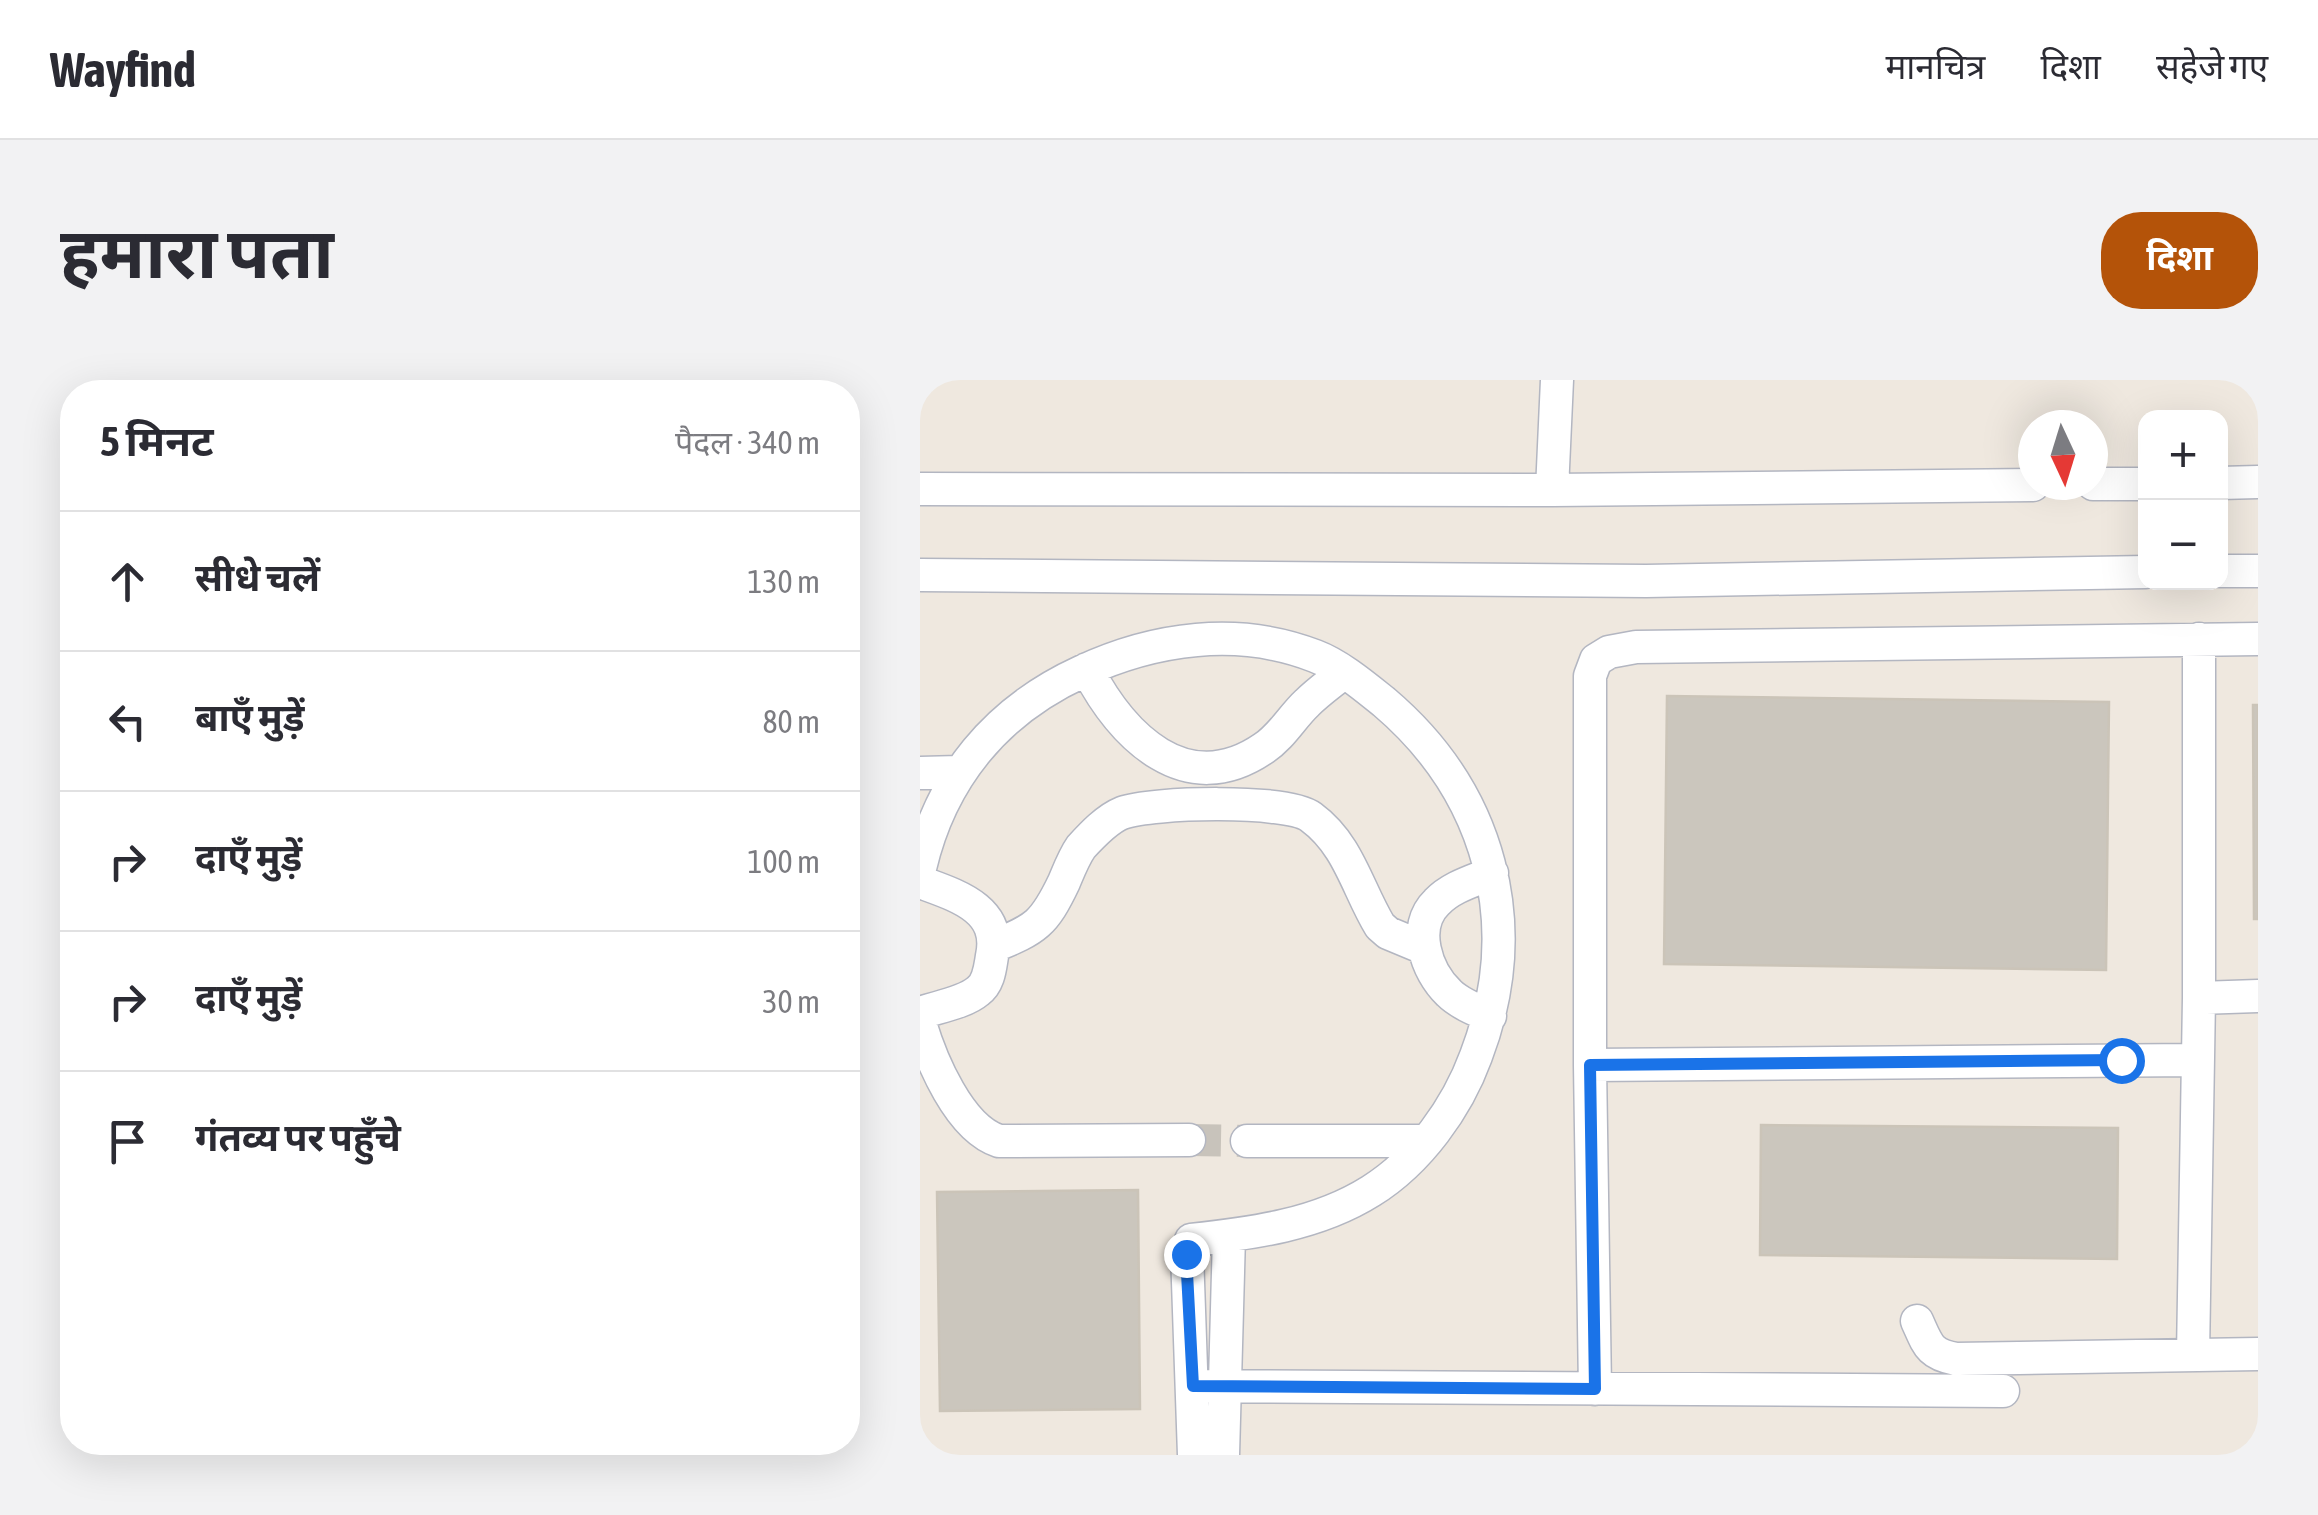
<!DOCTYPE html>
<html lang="hi">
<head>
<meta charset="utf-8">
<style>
	body { margin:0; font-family:"Asap Condensed","Noto Sans Devanagari",sans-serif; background:#f2f2f3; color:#2b2b33 }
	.controls { position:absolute; right:30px; top:30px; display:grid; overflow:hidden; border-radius:20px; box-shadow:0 10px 40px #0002 }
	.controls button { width:90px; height:90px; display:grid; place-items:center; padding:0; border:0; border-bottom:2px solid #e1e1e2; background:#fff; color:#2b2b33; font:50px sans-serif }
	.compass { position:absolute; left:1098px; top:30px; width:90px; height:90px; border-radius:50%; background:#fff; box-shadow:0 10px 40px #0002; rotate:176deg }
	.stop { position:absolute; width:30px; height:30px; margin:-22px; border:8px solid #1a73e8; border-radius:50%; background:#fff }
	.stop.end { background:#1a73e8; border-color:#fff; box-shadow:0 2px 10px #0008 }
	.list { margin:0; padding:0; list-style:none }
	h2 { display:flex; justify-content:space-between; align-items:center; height:130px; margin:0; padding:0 40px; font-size:42px }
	h2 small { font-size:32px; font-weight:400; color:#7c7c81 }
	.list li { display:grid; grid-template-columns:65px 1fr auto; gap:30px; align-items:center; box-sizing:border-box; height:140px; padding:0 40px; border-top:2px solid #e1e1e2 }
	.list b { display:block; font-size:38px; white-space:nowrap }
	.list em { font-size:32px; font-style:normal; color:#7c7c81 }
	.icon { flex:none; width:55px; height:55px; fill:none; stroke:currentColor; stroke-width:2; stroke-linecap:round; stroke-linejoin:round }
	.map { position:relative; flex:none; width:1338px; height:1075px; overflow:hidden; border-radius:40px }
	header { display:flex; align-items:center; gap:60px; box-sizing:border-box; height:140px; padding:0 50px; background:#fff; border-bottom:2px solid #e1e1e2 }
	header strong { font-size:48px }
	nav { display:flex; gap:55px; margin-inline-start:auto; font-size:35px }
	.intro { display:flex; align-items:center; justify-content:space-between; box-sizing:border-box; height:240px; padding:0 60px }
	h1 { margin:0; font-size:70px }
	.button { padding:25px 45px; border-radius:40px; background:#b45309; color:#fff; font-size:35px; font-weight:700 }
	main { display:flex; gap:60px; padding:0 60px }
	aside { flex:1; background:#fff; border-radius:40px; box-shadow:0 10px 40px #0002 }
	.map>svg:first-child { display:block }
	.building { fill:#cbc6bd; stroke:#cbc4b8; stroke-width:2.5 }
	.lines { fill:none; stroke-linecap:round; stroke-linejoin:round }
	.minor-tunnel { stroke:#c8c3bb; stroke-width:32; stroke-dasharray:32 16; stroke-linecap:butt }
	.minor-casing { stroke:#b3b6c1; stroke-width:35 }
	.minor { stroke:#fff; stroke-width:32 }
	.route { stroke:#1a73e8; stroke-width:12 }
</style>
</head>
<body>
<header>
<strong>Wayfind</strong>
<nav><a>मानचित्र</a><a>दिशा</a><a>सहेजे गए</a></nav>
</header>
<div class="intro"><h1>हमारा पता</h1><a class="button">दिशा</a></div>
<main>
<aside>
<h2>5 मिनट<small>पैदल · 340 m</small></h2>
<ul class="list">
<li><svg class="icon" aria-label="ahead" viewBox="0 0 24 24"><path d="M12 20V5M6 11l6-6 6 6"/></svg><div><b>सीधे चलें</b></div><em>130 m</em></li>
<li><svg class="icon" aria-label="left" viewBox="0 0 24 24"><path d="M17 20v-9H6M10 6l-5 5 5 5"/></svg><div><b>बाएँ मुड़ें</b></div><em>80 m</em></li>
<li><svg class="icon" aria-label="right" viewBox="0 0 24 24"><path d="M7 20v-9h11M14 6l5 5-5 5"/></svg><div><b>दाएँ मुड़ें</b></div><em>100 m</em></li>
<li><svg class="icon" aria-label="right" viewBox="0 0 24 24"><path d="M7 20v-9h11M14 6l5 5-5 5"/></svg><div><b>दाएँ मुड़ें</b></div><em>30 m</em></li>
<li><svg class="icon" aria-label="arrive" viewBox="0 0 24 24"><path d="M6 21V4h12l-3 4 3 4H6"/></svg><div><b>गंतव्य पर पहुँचे</b></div></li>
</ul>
</aside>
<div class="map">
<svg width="1338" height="1075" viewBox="0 0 1338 1075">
	<rect width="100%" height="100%" fill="#efe8df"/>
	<path class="building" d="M747,316L1189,322L1186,590L744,584Z
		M1333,325H1338V539H1334Z
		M841,745L1198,748L1197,879L840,875Z
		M218,810L220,1029L20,1031L17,812Z"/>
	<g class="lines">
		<path class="minor-tunnel" d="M269,760L327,761"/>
		<g class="minor-casing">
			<path id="minor" d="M1300,103L1338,102
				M1173,104H1226
				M0,109L632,110L1113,105
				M632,110L637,0
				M1300,191H1338
				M0,195L726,201L1226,192
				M167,289C202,356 266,422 344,368C362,356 372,337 387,323C398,312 411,303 423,293
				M0,393L39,392
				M0,488C21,398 76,331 161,292C234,258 318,246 395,276C419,285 444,306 464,322C571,413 606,545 556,676C537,728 499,781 451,811C397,845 333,853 271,860L267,873L274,1075
				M0,502C35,515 82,528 72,576C70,588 69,603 58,611C44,623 17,627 0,633
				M74,566C116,549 124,544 144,502C149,490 154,477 161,467C172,455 187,439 202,433C232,422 367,419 391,437C429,465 437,508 460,546L468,553L504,568
				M1279,618L1338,616
				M570,636C556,630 539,623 529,613C506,591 491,547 517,522C531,507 553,501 572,493
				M0,643C11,680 39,748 79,761L269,760
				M670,685L1277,680
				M327,761H504
				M997,941C1008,965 1009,974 1036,979L1338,974
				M1273,975L1279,618V259
				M273,1006L1083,1011
				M675,1009L670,685V296L676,280L689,272L716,267L1338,259
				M303,1075L309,856"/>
		</g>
		<use href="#minor" class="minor"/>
	</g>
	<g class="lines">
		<path class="route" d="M266,874L273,1006L675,1009L670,685L1201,680"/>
	</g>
</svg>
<div class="controls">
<button>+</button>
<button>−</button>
</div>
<svg class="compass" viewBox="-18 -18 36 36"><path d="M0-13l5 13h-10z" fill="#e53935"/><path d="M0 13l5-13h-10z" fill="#7c7c81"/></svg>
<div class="stop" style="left:1201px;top:680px"></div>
<div class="stop end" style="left:266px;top:874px"></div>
</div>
</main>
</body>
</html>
